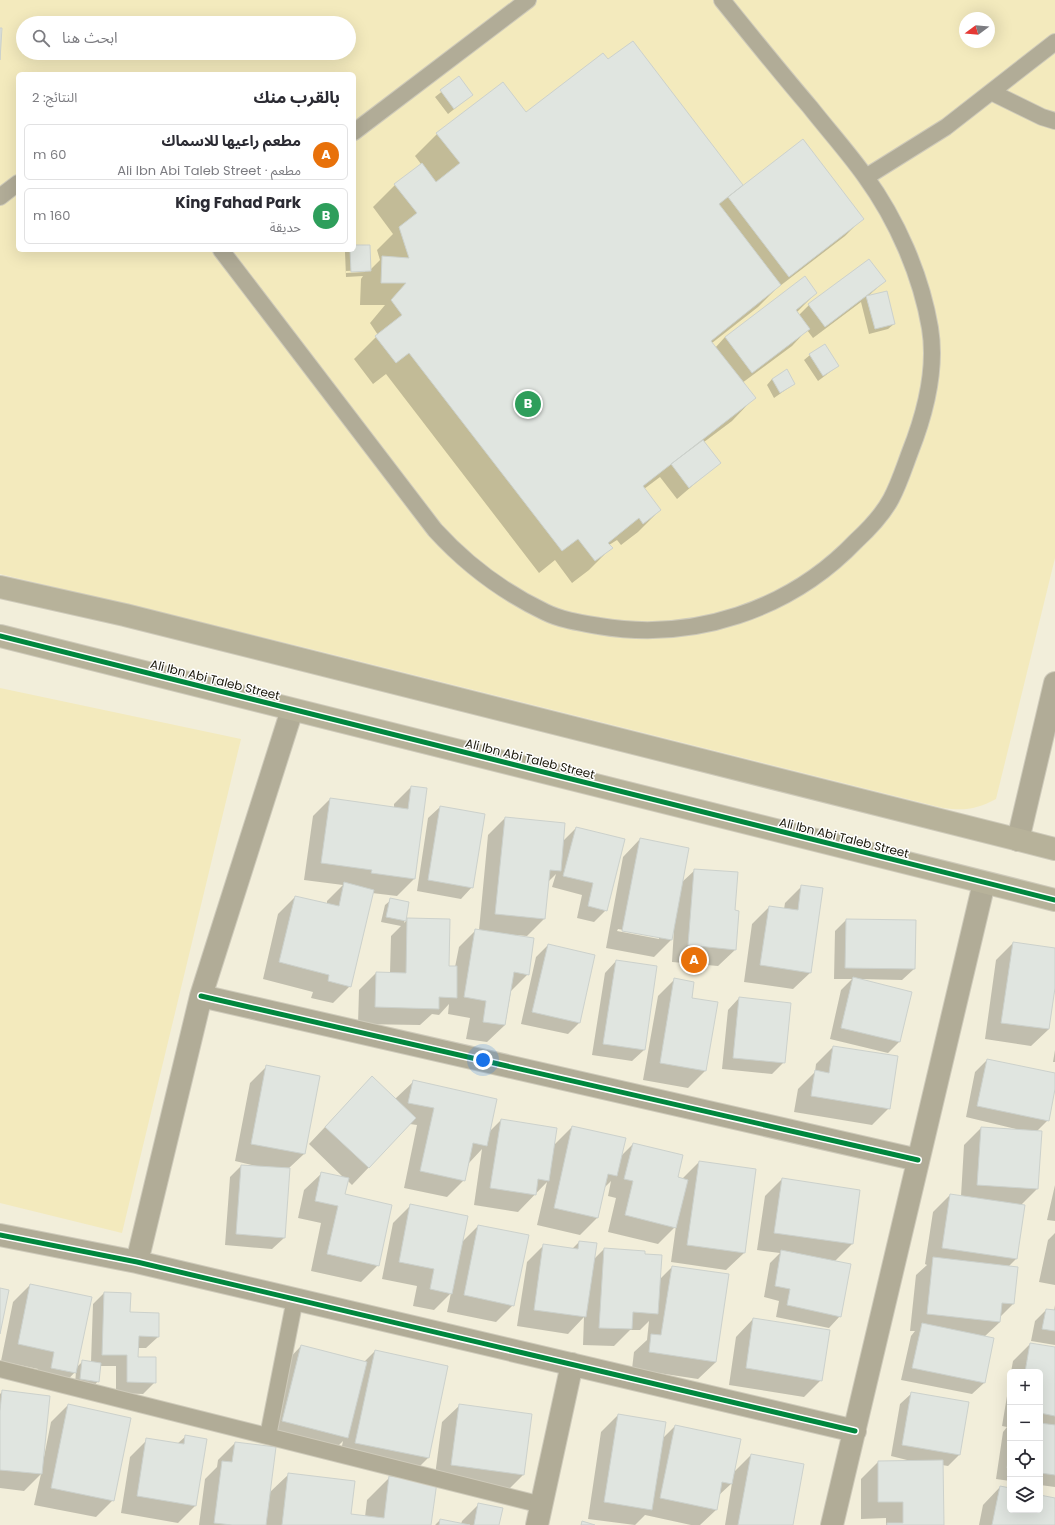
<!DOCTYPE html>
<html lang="ar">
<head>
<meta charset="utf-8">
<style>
	body { margin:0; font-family:Poppins,"Noto Sans Arabic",sans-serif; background:#f7f7f7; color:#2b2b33; direction:rtl }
	.controls { position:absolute; right:12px; bottom:12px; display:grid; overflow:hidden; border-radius:6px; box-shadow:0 4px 16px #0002 }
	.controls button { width:36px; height:36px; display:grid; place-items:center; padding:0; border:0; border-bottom:1px solid #e1e1e2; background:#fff; color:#2b2b33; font:20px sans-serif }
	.compass { position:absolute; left:959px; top:12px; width:36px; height:36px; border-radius:50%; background:#fff; box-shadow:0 4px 16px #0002; rotate:254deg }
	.you { position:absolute; left:483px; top:1060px; width:14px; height:14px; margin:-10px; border:3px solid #fff; border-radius:50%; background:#1a73e8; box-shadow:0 0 0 6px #1a73e833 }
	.badge { display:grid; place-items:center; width:26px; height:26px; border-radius:50%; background:#656252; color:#fff; font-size:13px; font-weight:700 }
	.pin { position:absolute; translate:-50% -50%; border:2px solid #fff; box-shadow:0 1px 4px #0006 }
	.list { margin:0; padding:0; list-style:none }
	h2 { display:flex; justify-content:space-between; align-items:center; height:52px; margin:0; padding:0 16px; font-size:17px }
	h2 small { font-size:13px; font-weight:400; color:#7c7c81 }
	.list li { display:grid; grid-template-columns:26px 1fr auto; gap:12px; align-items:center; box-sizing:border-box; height:56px; margin:0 8px 8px; padding:0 8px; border:1px solid #e1e1e2; border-radius:6px }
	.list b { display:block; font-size:15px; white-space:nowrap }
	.list p { margin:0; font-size:13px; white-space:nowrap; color:#7c7c81 }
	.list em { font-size:13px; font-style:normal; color:#7c7c81 }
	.icon { flex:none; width:22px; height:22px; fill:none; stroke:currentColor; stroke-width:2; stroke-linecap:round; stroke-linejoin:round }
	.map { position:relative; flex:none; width:1055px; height:1525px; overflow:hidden; direction:ltr }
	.search { position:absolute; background:#fff; box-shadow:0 4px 16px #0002; left:16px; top:16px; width:340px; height:44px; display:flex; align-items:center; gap:10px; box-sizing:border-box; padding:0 14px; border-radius:22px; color:#7c7c81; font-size:15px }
	.panel { position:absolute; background:#fff; box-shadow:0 4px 16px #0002; left:16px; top:72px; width:340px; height:180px; border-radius:6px; direction:rtl }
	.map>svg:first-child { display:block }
	.green { fill:#f3eabd; fill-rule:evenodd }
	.shadow { fill:#0003; fill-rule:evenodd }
	.building { fill:#e0e5e0; stroke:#ccd1cc }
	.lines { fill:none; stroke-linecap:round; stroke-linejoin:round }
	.lane-casing { stroke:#cecaba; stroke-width:18 }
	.street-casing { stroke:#cecaba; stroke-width:24 }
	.secondary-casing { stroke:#cecaba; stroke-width:24 }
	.lane { stroke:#b1ac97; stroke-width:16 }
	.street { stroke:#b1ac97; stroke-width:22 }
	.secondary { stroke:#b7b29a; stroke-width:22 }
	.cycleway-casing { stroke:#fff; stroke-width:8 }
	.cycleway { stroke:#00873e; stroke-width:5 }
	.labels { text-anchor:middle; stroke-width:3; stroke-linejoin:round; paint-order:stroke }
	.street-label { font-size:12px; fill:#191609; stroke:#fff }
</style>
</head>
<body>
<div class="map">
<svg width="1055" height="1525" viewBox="0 0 1055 1525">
	<rect width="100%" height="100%" fill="#f2eeda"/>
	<path class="green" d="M0,0H1055V558L996,799C977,809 965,811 943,808L311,649L0,574ZM965,18H989V42H965ZM23,23H349V53H23ZM18,74H354V250H18Z
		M0,688L241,739L122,1233L0,1203Z"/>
	<path class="shadow" d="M459,78L472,95L448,114L435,97Z
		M526,113L740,189L862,219L845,236L776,289L758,307L712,343L715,348L725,337L816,293L797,312L799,315L809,305L869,260L885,281L867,297L894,324L888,329L869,334L861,302L813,338L807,330L792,346L742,383L754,398L732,421L704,442L720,462L677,499L660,477L644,489L660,510L638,532L621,545L617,540L609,545L611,548L589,570L572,583L555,560L539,573L386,374L373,384L354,359L378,335L370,323L385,305H360L361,279L363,276L346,277L345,252L347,250H354V246L370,270L380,260L377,250L393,234L373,207L395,185L421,164L415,156L437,134ZM365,270V272L346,273V271Z
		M810,355L838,366L818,381L804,360Z
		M772,379L794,384L774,398L767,385Z
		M411,787L414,879L397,896L372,893L350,986L333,1003L311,998L313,992L263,979L278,914L295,897L327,904V901L343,885L304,880L313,816L330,799L394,808V804Z
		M440,807L472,887L461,899L417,891L428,818Z
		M505,818L563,841L576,828L606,910L594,922L577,918L582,895L552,887L556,874L548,882L544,919L527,936L516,935L528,974L511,991L505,1025L487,1042L466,1039L470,1018L448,1014L449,1004L439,1015L432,1014L420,1025L358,1024L359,990L376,973H390L391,936L401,926L381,922L385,905L391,900L408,903L404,923L408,919L448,967H455L459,947L476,930H479L488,835Z
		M640,839L681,883L695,870L734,911L736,949L718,966L672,962L674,929H673L671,940L654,957L606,948L623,857ZM618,929L659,937V939L617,931Z
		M802,886L811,972L793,989L744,982L752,924L769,907L784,909L785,903Z
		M846,920L914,969L902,980L861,979L899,1042L888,1053L830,1039L841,990L852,979H834L835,931Z
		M1013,943L1055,949V980L1049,1029L1031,1046L985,1039L996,960Z
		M548,945L579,1023L568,1034L521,1024L536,957Z
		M616,961L644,1050L632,1061L592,1055L605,973Z
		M675,979L690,999L705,1071L688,1088L643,1080L658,996Z
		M739,998L784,1062L772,1074L722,1069L728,1010Z
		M833,1047L889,1108L872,1125L794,1112L798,1089L815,1072L816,1064Z
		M1055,1050V1062H1053Z
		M987,1060L1055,1074V1084L1048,1120L1036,1132L1037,1189L1020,1206L1016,1259L1008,1267L1013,1304L1000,1317V1322L984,1337L993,1339L984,1383L972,1394L901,1380L911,1336L915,1331H910L916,1275L927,1265L925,1264L933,1212L950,1195L961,1196L964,1145L981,1128L1024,1131L966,1117L975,1072Z
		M267,1066L304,1154L289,1168L284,1238L272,1249L225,1245L230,1177L241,1166L260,1167L235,1161L250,1083Z
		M372,1077L395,1099L413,1082L488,1133L501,1120L553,1146L572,1127L621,1156L633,1144L677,1178L682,1179L699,1162L755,1170L744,1253L726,1270L671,1262L676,1226L658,1244L608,1232L616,1198L608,1196L611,1181L604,1188L597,1218L580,1235L537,1225L547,1182L518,1212L474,1205L482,1149L469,1163L464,1180L447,1197L404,1188L417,1125L410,1124L352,1185L347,1180L344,1194L378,1265L361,1282L311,1271L321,1223L298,1218L304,1190L322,1173L344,1178L309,1144Z
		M782,1179L859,1191L852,1244L834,1262L840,1316L829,1328L776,1317L779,1301L764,1297L770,1263L780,1253L757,1250L765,1196Z
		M1055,1185V1221L1047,1220Z
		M411,1205L461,1243L478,1226L513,1305L496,1322L447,1312L451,1293L434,1310L413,1306L417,1286L382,1279L393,1223Z
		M1055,1233V1285L1039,1282L1048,1240Z
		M579,1242L593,1260L604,1249L644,1255L659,1280L672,1267L716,1362L698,1379L632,1369L634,1352L647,1340L649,1321L640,1330H630L614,1346L583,1345L584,1317L568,1334L517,1326L527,1262L544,1245L572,1249Z
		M30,1285L76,1368L83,1361L91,1362L93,1304L104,1293L158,1337L146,1348H138L137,1358L155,1382L143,1394L116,1393V1366H100L98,1381L93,1387L75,1385L76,1371L58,1390L34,1385L38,1369L1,1361L13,1302Z
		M1055,1305V1345L1031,1341L1035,1321L1046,1310L1054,1311Z
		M753,1319L821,1380L804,1397L729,1385L736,1337Z
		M1030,1344L1055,1348V1487L1040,1485V1372H1011L1013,1361Z
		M301,1346L364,1362L375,1351L447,1367L428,1458L411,1475L339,1460L343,1441L330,1454L265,1438L284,1364Z
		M1010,1378V1481L996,1479L1003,1432L1007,1427L1002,1426Z
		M3,1391L43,1456L44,1457L51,1422L68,1405L113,1500L96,1517L34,1505L41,1474L24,1491L0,1488V1394Z
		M912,1393L960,1454L948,1466L942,1465L943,1525H886V1518L861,1519V1479L878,1462H915L891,1456L900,1404Z
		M460,1405L523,1475L506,1492L436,1482L430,1525H199L205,1479L217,1467L218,1460L235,1443L269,1493L289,1474L350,1515L365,1517L367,1500L389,1478L434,1483L442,1422Z
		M618,1415L662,1439L675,1426L733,1473L751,1455L792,1525H725L732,1483L718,1496L716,1510L700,1525H691L645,1515L635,1525L588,1519L601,1432Z
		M186,1436L195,1506L178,1523L121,1513L130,1457L147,1440L177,1444Z
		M1000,1487L1010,1489V1510H1040V1496L1055,1499V1525H979L983,1505Z
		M479,1504L498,1525H435L440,1520L461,1524L462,1521Z"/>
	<path class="building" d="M0,28H2L0,60Z
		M633,41L743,185L719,204L781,285L711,341L756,398L643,486L661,510L643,524L639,518L608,543L613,548L595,561L578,539L562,551L409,353L396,363L375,336L402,315L391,300L406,283H381L382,256L409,258L399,227L417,213L394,184L422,163L436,182L460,163L436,133L503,82L526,112L603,53L608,59Z
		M459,76L473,95L454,109L440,90Z
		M803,139L864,219L789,277L728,197Z
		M354,245H370L371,271L351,272L350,250H354Z
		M869,259L886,281L825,327L808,304Z
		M805,276L817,293L796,310L810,329L752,373L725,337Z
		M887,291L895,324L875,329L866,296Z
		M825,344L839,366L823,376L809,354Z
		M787,369L795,384L780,393L772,379Z
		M703,440L721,463L689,488L671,464Z
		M411,786L427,788L415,879L371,873L372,870L321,863L330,798L408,809Z
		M440,806L485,814L473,888L428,880Z
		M505,817L565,823L561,871L550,870L545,919L495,914Z
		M576,827L625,839L607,911L588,906L593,883L563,876Z
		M640,838L689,848L672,940L622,931Z
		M694,869L738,872L735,910L739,911L736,950L688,945Z
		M344,882L374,890L351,987L328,981L329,975L279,962L295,896L339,906Z
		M801,885L823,888L811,973L760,965L769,906L798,910Z
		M390,898L409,902L406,921L386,917Z
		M407,918L450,919L449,966H457V998L439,997V1009L375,1007L376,972L406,973Z
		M846,919L916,920L915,969L845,968Z
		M475,929L534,938L529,975L514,972L505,1025L483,1022L486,1001L464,997Z
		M1013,942L1055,948V988L1049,1029L1001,1023Z
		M548,944L595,955L580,1023L532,1012Z
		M616,960L657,966L645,1050L603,1044Z
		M853,977L912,992L900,1042L841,1028Z
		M674,978L694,982L692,998L718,1002L706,1071L660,1063Z
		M739,997L791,1003L785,1063L733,1058Z
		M833,1046L898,1056L890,1109L811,1096L815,1070L829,1073Z
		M987,1059L1055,1073V1089L1049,1121L977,1106Z
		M266,1065L320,1076L305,1154L251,1144Z
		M372,1076L416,1118L369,1168L325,1127Z
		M413,1080L497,1099L487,1146L473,1143L465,1181L420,1171L434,1108L408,1103Z
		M501,1119L557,1128L549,1181L538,1179L536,1195L490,1188Z
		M572,1126L626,1138L617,1176L608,1174L598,1218L554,1208Z
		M981,1127L1042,1131L1038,1189L977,1185Z
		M633,1143L683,1155L678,1177L688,1180L676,1228L625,1215L633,1181L624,1179Z
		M699,1161L756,1169L745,1253L687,1245Z
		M241,1165L290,1168L285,1238L236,1234Z
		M321,1172L349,1178L345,1194L392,1205L379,1266L327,1254L338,1206L315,1201Z
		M782,1178L860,1190L853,1244L774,1233Z
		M950,1194L1025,1205L1017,1259L942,1248Z
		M410,1204L468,1216L452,1294L430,1289L434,1269L399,1262Z
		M478,1225L529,1235L514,1306L464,1295Z
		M579,1241L597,1243L586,1317L534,1310L543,1244L578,1249Z
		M604,1248L645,1251V1254L662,1255L658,1314L633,1312L632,1329L599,1328Z
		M781,1250L851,1264L841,1317L787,1305L790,1289L775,1286Z
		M933,1257L1018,1267L1014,1304L1002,1303L1000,1322L927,1314Z
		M672,1266L729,1274L716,1362L649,1352L651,1334L661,1335Z
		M30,1284L92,1297L76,1373L51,1368L54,1352L18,1344Z
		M0,1288L9,1290L0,1334Z
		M104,1292L131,1293L130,1312L159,1313V1337L139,1336L138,1357H156V1383L127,1382V1355H102Z
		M1046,1309L1055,1310V1331L1042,1329Z
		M753,1318L830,1330L822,1381L746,1368Z
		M922,1323L994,1338L985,1383L912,1368Z
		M1030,1343L1055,1347V1416L1040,1413V1372H1025Z
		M301,1345L367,1362L348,1438L282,1421Z
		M375,1350L448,1366L429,1458L355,1443Z
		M82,1360L101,1363L99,1382L80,1379Z
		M2,1390L50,1396L42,1474L0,1470V1411Z
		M911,1392L969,1402L960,1455L902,1445Z
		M68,1404L131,1418L114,1501L51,1488Z
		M459,1404L532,1414L524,1475L451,1465Z
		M618,1414L666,1422L652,1510L604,1502Z
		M1040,1423L1055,1425V1475L1040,1473Z
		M675,1425L741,1439L732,1484L722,1482L717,1510L660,1498Z
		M185,1435L207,1439L196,1506L137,1496L146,1438L184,1444Z
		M235,1442L276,1447L266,1525H232L214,1523L222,1461L232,1462Z
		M1010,1450V1468H1007Z
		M751,1454L804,1464L793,1525H738Z
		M943,1460L944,1525H887V1523H903V1502H878V1461Z
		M288,1473L355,1481L351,1514L384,1518L389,1476L437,1482L431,1525H282Z
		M1000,1486L1010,1488V1510H1040V1495L1055,1498V1525H992Z
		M478,1503L503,1508L499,1525H474Z
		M440,1519L470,1525H439Z
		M582,1521L595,1525H581Z"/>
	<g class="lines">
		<g class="lane-casing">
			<path id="lane" d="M991,92L1042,117L1055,121
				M354,132L528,0
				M866,177L946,127L1055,42
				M0,197L18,183
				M221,250L435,530C466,564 503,592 545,612C561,620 581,623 599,626C693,642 790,610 856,541C869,529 883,514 891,499C899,484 904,468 910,452C925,414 937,370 930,328C921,275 897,220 865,176C848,152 828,130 810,107C780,72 751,36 722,0
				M0,1369L542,1505
				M268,1436L295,1299"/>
		</g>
		<g class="street-casing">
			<path id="street" d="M1018,840L1055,683
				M201,996L918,1160
				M0,1235L137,1262L855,1431
				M137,1262L201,996L292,710
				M537,1525L572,1364
				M832,1525L984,883"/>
		</g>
		<g class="secondary-casing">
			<path id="secondary" d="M0,587L125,615L1055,849
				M0,636L1055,900"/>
		</g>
		<use href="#lane" class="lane"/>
		<use href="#street" class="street"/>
		<use href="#secondary" class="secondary"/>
		<g class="cycleway-casing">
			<path id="cycleway" d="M0,636L1055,900
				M201,996L918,1160
				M0,1235L137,1262L855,1431"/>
		</g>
		<use href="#cycleway" class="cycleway"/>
	</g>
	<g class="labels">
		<g class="street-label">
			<text transform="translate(215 680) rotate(14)" y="4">Ali Ibn Abi Taleb Street</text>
			<text transform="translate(530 759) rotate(14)" y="4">Ali Ibn Abi Taleb Street</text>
			<text transform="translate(844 838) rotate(14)" y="4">Ali Ibn Abi Taleb Street</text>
		</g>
	</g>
</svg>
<div class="controls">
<button>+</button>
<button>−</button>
<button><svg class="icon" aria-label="locate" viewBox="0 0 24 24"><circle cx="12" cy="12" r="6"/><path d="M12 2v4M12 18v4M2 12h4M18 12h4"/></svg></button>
<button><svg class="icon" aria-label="layers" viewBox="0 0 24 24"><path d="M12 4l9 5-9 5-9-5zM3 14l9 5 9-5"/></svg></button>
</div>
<svg class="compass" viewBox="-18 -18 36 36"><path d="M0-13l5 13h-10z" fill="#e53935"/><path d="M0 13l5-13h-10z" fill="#7c7c81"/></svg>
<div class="you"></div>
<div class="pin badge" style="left:694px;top:960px;background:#e8710a">A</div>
<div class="pin badge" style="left:528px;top:404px;background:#2e9e5b">B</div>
<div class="search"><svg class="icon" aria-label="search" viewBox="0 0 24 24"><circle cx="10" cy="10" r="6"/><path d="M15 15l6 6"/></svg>ابحث هنا</div>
<section class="panel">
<h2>بالقرب منك<small>النتائج: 2</small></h2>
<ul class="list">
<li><span class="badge" style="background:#e8710a">A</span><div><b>مطعم راعيها للاسماك</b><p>مطعم · Ali Ibn Abi Taleb Street</p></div><em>60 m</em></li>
<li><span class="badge" style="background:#2e9e5b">B</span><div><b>King Fahad Park</b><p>حديقة</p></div><em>160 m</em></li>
</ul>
</section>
</div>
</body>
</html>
